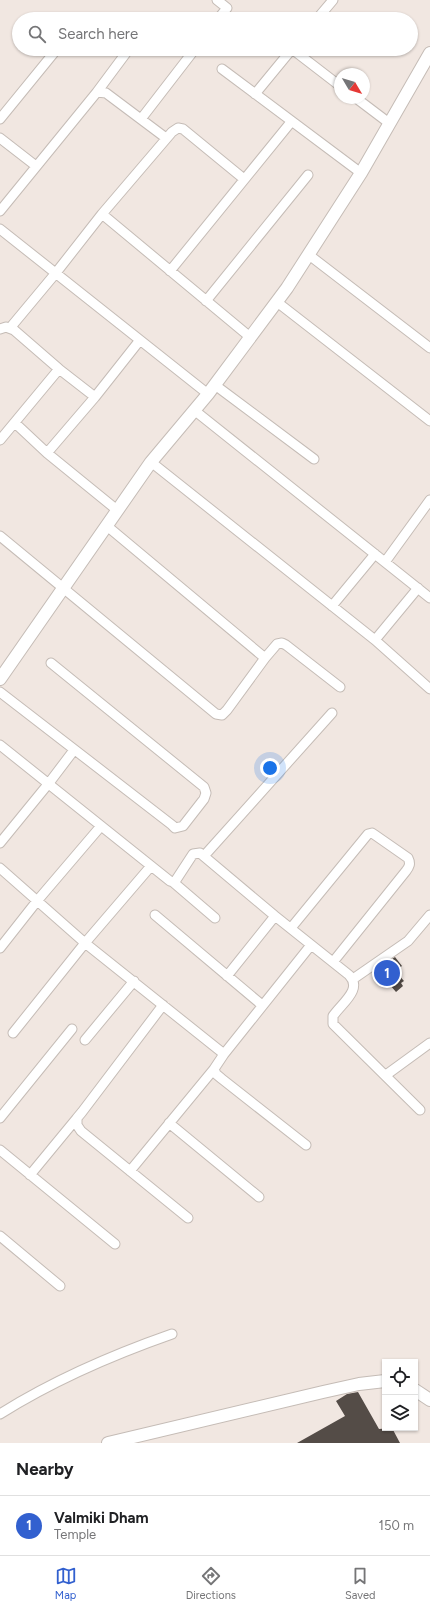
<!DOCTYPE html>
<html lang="en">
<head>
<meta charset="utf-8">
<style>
	body { margin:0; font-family:Figtree,sans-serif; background:#f6f6f6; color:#202124 }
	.controls { position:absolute; right:12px; bottom:12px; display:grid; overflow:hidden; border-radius:0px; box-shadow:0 1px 3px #0004 }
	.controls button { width:36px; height:36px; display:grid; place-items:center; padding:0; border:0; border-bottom:1px solid #e0e0e0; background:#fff; color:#202124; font:20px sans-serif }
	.compass { position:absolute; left:334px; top:68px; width:36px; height:36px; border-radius:50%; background:#fff; box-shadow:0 1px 3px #0004; rotate:128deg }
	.you { position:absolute; left:270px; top:768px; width:14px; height:14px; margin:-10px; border:3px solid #fff; border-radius:50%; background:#1a73e8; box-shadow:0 0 0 6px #1a73e833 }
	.badge { display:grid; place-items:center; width:26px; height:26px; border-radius:50%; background:#3260cf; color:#fff; font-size:13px; font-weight:700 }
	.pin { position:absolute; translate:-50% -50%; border:2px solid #fff; box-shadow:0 1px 4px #0006 }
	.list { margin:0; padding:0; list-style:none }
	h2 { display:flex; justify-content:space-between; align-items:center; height:52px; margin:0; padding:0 16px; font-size:17px }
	h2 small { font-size:13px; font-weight:400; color:#757577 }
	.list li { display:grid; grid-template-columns:26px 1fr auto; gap:12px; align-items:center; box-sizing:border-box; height:60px; padding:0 16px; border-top:1px solid #e0e0e0 }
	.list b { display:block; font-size:15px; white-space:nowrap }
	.list p { margin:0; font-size:13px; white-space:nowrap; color:#757577 }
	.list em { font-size:13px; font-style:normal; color:#757577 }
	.icon { flex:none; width:22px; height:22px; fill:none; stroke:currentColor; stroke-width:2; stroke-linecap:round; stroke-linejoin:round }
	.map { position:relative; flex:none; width:430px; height:1443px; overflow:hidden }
	.search { position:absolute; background:#fff; box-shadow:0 1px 3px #0004; left:12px; right:12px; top:12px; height:44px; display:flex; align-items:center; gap:10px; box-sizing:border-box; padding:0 14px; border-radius:22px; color:#757577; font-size:15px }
	.sheet { height:112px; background:#fff }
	nav { display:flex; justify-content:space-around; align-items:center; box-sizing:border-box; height:56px; border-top:1px solid #e0e0e0; background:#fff; font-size:11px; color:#757577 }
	nav a { display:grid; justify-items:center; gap:2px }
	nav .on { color:#3260cf }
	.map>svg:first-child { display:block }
	.building { fill:#544c47 }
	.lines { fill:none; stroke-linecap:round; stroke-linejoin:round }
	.street-casing { stroke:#c5bcb6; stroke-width:11 }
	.secondary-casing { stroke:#c5bcb6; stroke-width:14 }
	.street { stroke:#fff; stroke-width:9 }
	.secondary { stroke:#fff; stroke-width:12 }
</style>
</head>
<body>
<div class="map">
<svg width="430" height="1443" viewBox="0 0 430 1443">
	<rect width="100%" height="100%" fill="#f1e7e1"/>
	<path class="building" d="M395,957L402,966L395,971L404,981L401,983L403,986L396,992L384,978L382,979L375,971Z
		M358,1392L379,1429L392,1428L400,1443H297L345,1416L336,1401L347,1394Z"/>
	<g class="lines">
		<g class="street-casing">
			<path id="street" d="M217,0L227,8L218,19
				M317,19L333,0
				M292,49L340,86
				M222,69L361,173
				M97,92L129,49
				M255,94L292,49
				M356,98L389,123
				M0,119L57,49
				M141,119L195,49
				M0,138L36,166
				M0,211L97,92L106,93L166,138
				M102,214L250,337
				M0,229L208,394
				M309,255L430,348
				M170,271L291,122
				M206,301L308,175
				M277,302L430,421
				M10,328L55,274L102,214L172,132L178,128L183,129L244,179
				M0,329L6,327L14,330L59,369L95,397
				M215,385L314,459
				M194,410L430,598
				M15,423L47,453L117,510
				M0,440L59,369
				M47,453L95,397L140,340
				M151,462L375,640L430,689
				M107,526L265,658L277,644L282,643L286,645L340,687
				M0,536L216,714L222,715L227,710L265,658
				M385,562L430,500
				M332,606L375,554
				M375,640L418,588
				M0,692L172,825L175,828L183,826L204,799L206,793L204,787L51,663
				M0,745L170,881L173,882L176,880L193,854L200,853L275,916L349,975C363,989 342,1003 333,1016V1024L420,1110
				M0,843L49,783L74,750
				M204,856L332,713
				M151,866L85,943L224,1054
				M0,868L85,943L13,1033
				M173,882L215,918
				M155,915L262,1005
				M291,928L368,834L372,833L375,835L408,858C411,864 409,867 406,871L333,962
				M0,948L37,901L101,826
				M227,976L275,916
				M353,979L408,941L430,915
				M163,1005L82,1112L77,1118V1125L81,1131L188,1218
				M85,1040L134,981
				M386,1075L430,1043
				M0,1118L72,1029
				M169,1123L259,1197
				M306,1145L222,1079L216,1074L214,1069L224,1054L311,945
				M0,1150L115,1244
				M130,1171L214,1069
				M30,1175L77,1118
				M0,1236L60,1286
				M0,1414C54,1380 112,1355 172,1334"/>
		</g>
		<g class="secondary-casing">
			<path id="secondary" d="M0,679L151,462L208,394L287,288L361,173L430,53
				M415,1390L430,1400
				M108,1443L323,1392L359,1384L385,1381"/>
		</g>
		<use href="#street" class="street"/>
		<use href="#secondary" class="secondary"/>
	</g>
</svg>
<div class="controls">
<button><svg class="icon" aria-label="locate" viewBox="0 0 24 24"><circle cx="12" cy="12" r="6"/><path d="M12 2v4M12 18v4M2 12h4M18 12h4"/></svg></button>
<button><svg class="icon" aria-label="layers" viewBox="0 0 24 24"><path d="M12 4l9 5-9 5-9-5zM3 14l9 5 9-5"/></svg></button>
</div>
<svg class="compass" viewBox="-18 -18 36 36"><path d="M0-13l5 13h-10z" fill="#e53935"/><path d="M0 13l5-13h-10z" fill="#757577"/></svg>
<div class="you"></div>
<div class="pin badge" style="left:387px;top:973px">1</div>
<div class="search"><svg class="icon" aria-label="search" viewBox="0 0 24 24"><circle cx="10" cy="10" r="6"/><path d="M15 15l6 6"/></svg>Search here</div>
</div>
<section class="sheet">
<h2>Nearby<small></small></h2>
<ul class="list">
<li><span class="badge">1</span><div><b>Valmiki Dham</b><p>Temple</p></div><em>150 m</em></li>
</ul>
</section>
<nav>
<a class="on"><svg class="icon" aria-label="map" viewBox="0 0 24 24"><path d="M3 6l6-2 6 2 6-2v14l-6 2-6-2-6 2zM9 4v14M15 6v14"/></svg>Map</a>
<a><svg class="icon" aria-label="directions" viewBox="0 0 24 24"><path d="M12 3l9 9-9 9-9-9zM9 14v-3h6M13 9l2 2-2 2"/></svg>Directions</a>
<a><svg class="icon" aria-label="saved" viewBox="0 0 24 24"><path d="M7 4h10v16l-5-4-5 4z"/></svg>Saved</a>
</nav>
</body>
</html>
